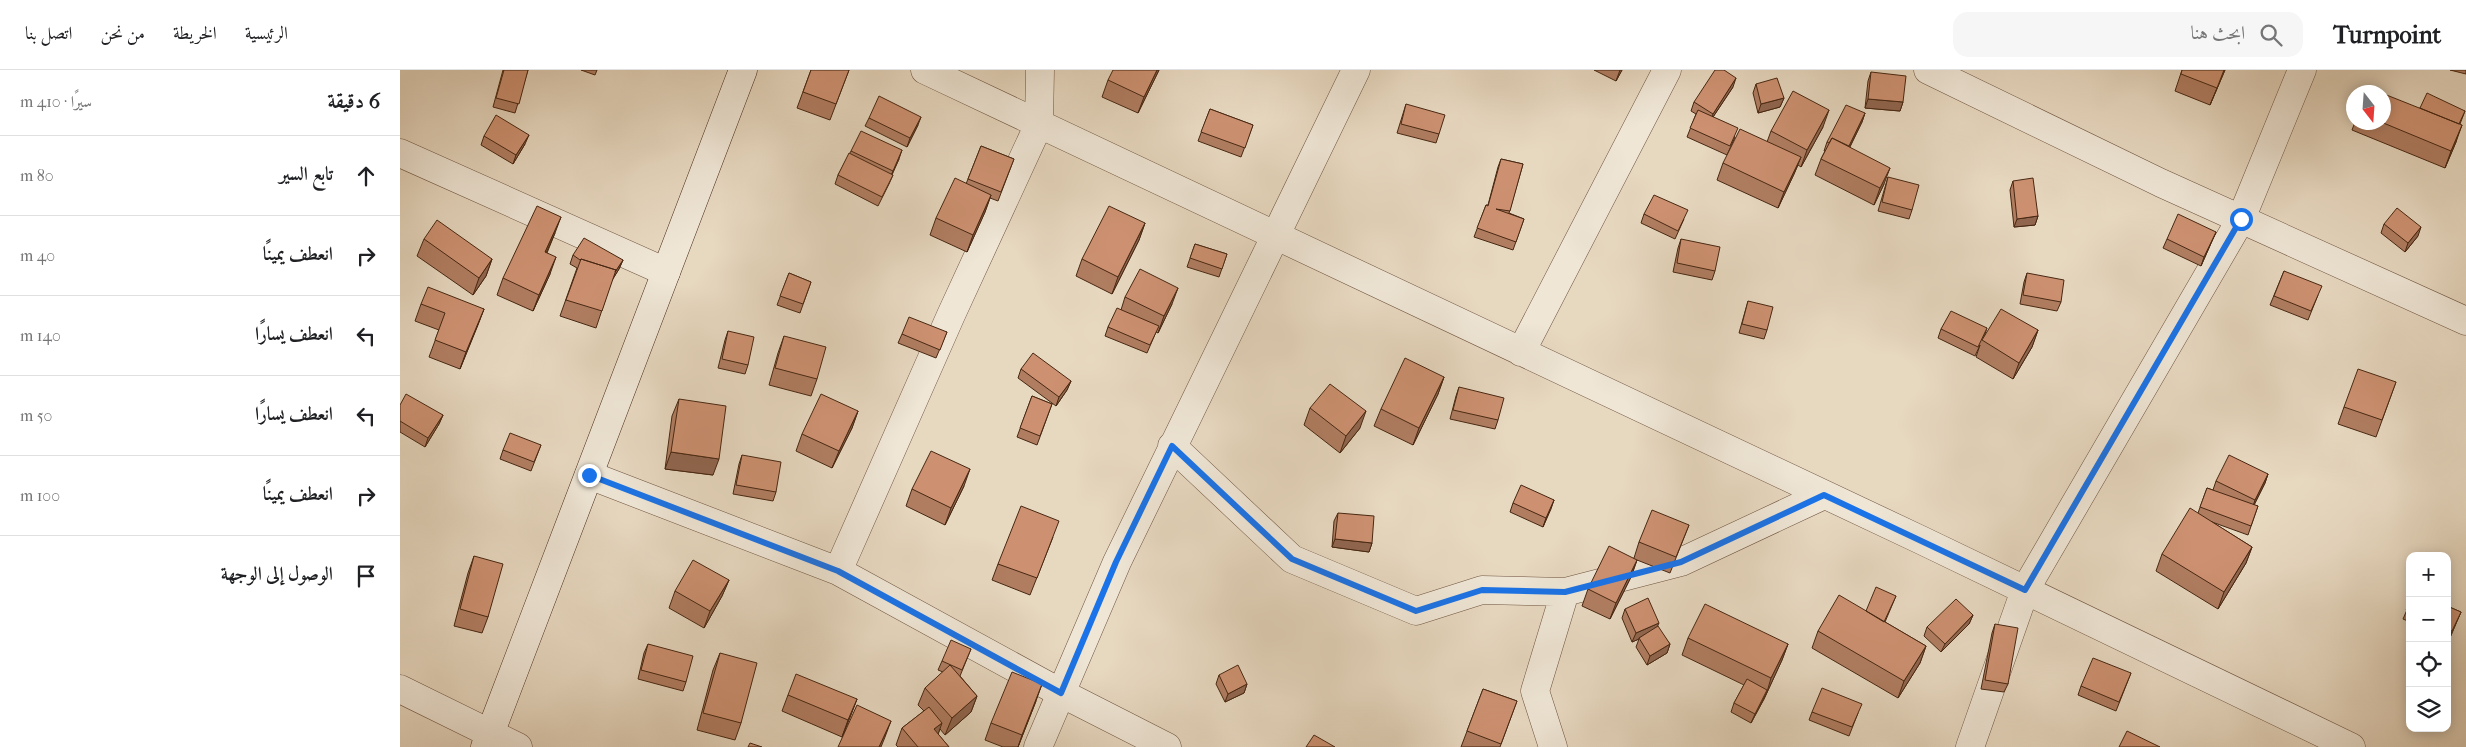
<!DOCTYPE html>
<html lang="ar">
<head>
<meta charset="utf-8">
<style>
	body { margin:0; font-family:"IM FELL French Canon",Amiri,serif; background:#f6f6f6; color:#202124; direction:rtl }
	.controls { position:absolute; right:15px; bottom:15px; display:grid; overflow:hidden; border-radius:10px; box-shadow:0 2px 12px #0003 }
	.controls button { width:45px; height:45px; display:grid; place-items:center; padding:0; border:0; border-bottom:1px solid #e0e0e0; background:#fff; color:#202124; font:25px sans-serif }
	.compass { position:absolute; left:1946px; top:15px; width:45px; height:45px; border-radius:50%; background:#fff; box-shadow:0 2px 12px #0003; rotate:163deg }
	.stop { position:absolute; width:15px; height:15px; margin:-11px; border:4px solid #1a73e8; border-radius:50%; background:#fff }
	.stop.end { background:#1a73e8; border-color:#fff; box-shadow:0 1px 5px #0008 }
	.list { margin:0; padding:0; list-style:none }
	h2 { display:flex; justify-content:space-between; align-items:center; height:65px; margin:0; padding:0 20px; font-size:21px }
	h2 small { font-size:16px; font-weight:400; color:#757577 }
	.list li { display:grid; grid-template-columns:32px 1fr auto; gap:15px; align-items:center; box-sizing:border-box; height:80px; padding:0 20px; border-top:1px solid #e0e0e0 }
	.list b { display:block; font-size:19px; white-space:nowrap }
	.list em { font-size:16px; font-style:normal; color:#757577 }
	.icon { flex:none; width:28px; height:28px; fill:none; stroke:currentColor; stroke-width:2; stroke-linecap:round; stroke-linejoin:round }
	.map { position:relative; flex:none; width:2066px; height:677px; overflow:hidden; direction:ltr }
	header { display:flex; align-items:center; gap:30px; box-sizing:border-box; height:70px; padding:0 25px; background:#fff; border-bottom:1px solid #e0e0e0 }
	header strong { font-size:24px }
	nav { display:flex; gap:28px; margin-inline-start:auto; font-size:18px }
	.search { width:350px; height:45px; background:#f6f6f6; display:flex; align-items:center; gap:12px; box-sizing:border-box; padding:0 18px; border-radius:15px; color:#757577; font-size:19px }
	main { display:flex }
	aside { flex:1; background:#fff }
	.map>svg:first-child { display:block }
	.lines { fill:none; stroke-linecap:round; stroke-linejoin:round }
	.street-casing { stroke:#6f533e; stroke-width:29 }
	.secondary-casing { stroke:#472712; stroke-width:29 }
	.street { stroke:#efe6d6; stroke-width:28 }
	.secondary { stroke:#efe6d6; stroke-width:28 }
	.wall { fill:#b07d61; stroke:#472712 }
	.shaded-wall { fill:#90664f; stroke:#472712 }
	.building { fill:#cd9171; stroke:#472712 }
	.route { stroke:#1a73e8; stroke-width:6 }
</style>
</head>
<body>
<header>
<strong>Turnpoint</strong>
<div class="search"><svg class="icon" aria-label="search" viewBox="0 0 24 24"><circle cx="10" cy="10" r="6"/><path d="M15 15l6 6"/></svg>ابحث هنا</div>
<nav><a>الرئيسية</a><a>الخريطة</a><a>من نحن</a><a>اتصل بنا</a></nav>
</header>
<main>
<div class="map">
<svg width="2066" height="677" viewBox="0 0 2066 677">
	<rect width="100%" height="100%" fill="#e7d8c0"/>
	<filter id="stains"><feTurbulence type="fractalNoise" baseFrequency=".004" numOctaves="4"/><feColorMatrix values="0 0 0 0 .2 0 0 0 0 .09 0 0 0 0 .02 0 0 0 .5 -.17"/></filter>
	<radialGradient id="worn" r=".72"><stop offset=".6" stop-color="#630" stop-opacity="0"/><stop offset="1" stop-color="#630" stop-opacity=".3"/></radialGradient>
	<g class="lines">
		<g class="street-casing">
			<path id="street" d="M525,0L1521,470L1951,677
				M1528,0L1761,113L2066,251
				M0,83L266,202
				M1121,282L1267,0
				M772,376L892,489L1016,541L1082,520L1165,522L1281,492L1424,425
				M189,405L438,501L661,623L767,677
				M438,501L551,245L639,54L640,0
				M0,619L118,677
				M638,677L717,492L956,0
				M1153,677L1135,621L1165,522
				M1570,677L1625,520L1841,149L1902,0"/>
		</g>
		<g class="secondary-casing">
			<path id="secondary" d="M85,677L343,0"/>
		</g>
		<use href="#street" class="street"/>
		<use href="#secondary" class="secondary"/>
	</g>
	<path class="wall" d="M103,0H128L115,43L93,37Z
		M181,0H197L195,5Z
		M411,0H449L430,50L397,38Z
		M759,0L738,43L702,27L708,10Z
		M1194,0H1222L1216,11Z
		M1782,0H1825L1810,35L1775,21Z
		M2050,0H2066V4Z
		M1471,2L1503,32L1500,41L1465,38L1468,11Z
		M1356,14L1384,28L1380,37L1358,43L1353,23Z
		M1333,17L1313,47L1335,67L1327,85L1287,67L1296,44L1291,41L1294,32Z
		M1006,34L1039,64L1036,73L997,63Z
		M2020,38L2065,41L2060,54L2056,72L2045,98L1952,60L1955,52H1984Z
		M810,39L853,55L841,87L798,71Z
		M1465,43L1462,52L1450,77L1484,114L1474,135L1415,105L1421,89L1425,81H1424L1427,72Z
		M469,48L518,55L507,77L465,56Z
		M1423,57L1401,97L1398,95L1394,104L1378,138L1317,110L1323,93L1367,72L1371,61Z
		M84,66L125,74L113,94L81,75Z
		M581,76L614,89L598,131L590,128L585,142L567,182L530,165L536,148L566,114Z
		M451,81L499,89L492,105H493L489,114L478,136L435,114L438,105Z
		M1101,89L1123,94L1109,143L1124,149L1113,180L1074,167L1086,135H1088L1098,97Z
		M1488,107L1512,140L1509,149L1478,141Z
		M1613,111L1638,146L1635,155L1614,157L1610,120Z
		M1244,144L1284,149L1275,169L1241,153Z
		M745,153L739,170L712,224L676,206L682,189Z
		M1984,154L2018,166L2005,182L1981,163Z
		M1816,162L1801,196L1763,178L1767,169Z
		M155,163L147,183L150,204L133,241L97,225L103,208Z
		M24,169L92,189L86,206L73,225L17,186Z
		M1281,169L1315,201L1312,210L1273,202L1278,178Z
		M795,174L827,184L819,207L787,197Z
		M173,185L223,190L219,199L212,210L196,258L160,246L177,198L170,194Z
		M1884,201L1918,225L1908,250L1870,235Z
		M389,203L411,212L400,243L377,235Z
		M1627,203L1661,232L1657,241L1620,234L1624,212Z
		M725,227L772,234L758,263L756,262L747,283L705,266L708,257L721,240Z
		M1348,231L1367,260L1364,269L1339,263Z
		M21,234L84,239L60,299L29,287L39,260L15,251Z
		M1587,258L1584,267L1638,260L1632,277L1613,309L1576,287L1580,275L1575,286L1538,268L1541,259Z
		M328,261L348,295L345,304L318,298L325,270Z
		M547,262L536,288L498,273L502,264Z
		M384,266L417,309L411,326L369,315L378,283Z
		M621,299L671,311L667,320L656,336L618,308Z
		M1044,307L1038,324L1013,375L974,356L981,339Z
		M1996,312L1976,367L1938,354L1944,337Z
		M1059,317L1098,350L1095,359L1050,349L1056,326Z
		M632,326L652,334L637,375L617,367Z
		M279,329L313,405L265,399L272,346Z
		M0,335L43,345L39,354L25,377L0,362Z
		M910,338L960,358L940,383L904,355Z
		M458,341L452,358L432,398L396,381L402,364Z
		M141,375L131,401L100,389L103,380Z
		M342,385L376,422L373,431L333,424L339,394Z
		M1868,404L1865,413L1854,435L1858,436L1848,465L1812,452L1852,477L1846,493L1818,539L1756,501L1762,484L1798,443L1807,418L1813,420L1816,411Z
		M564,416L545,455L506,436L512,419Z
		M1154,430L1143,457L1110,442L1113,433Z
		M938,443L972,473L969,482L932,477L934,451Z
		M1289,455L1270,503L1237,490L1231,507L1210,549L1182,536L1188,519L1234,488L1239,472Z
		M653,467L630,525L592,510L598,494Z
		M74,486L88,547L82,563L54,556L68,503Z
		M329,510L322,526L304,558L269,538L275,521Z
		M1496,526L1485,552L1526,576L1520,593L1498,628L1412,578L1418,561L1466,541Z
		M2010,533V552L2003,549Z
		M2047,536L2061,542L2049,570L2047,569Z
		M1225,539L1257,557L1270,574L1267,583L1247,595L1236,577L1239,569L1232,572L1222,548Z
		M1573,545L1569,554L1541,582L1524,566L1527,557Z
		M1595,554L1608,614L1604,622L1581,619L1592,563Z
		M1288,568L1388,574L1382,590L1364,629L1351,653L1331,642L1334,633L1344,615L1282,585Z
		M248,574L286,612L283,621L238,609L244,583Z
		M571,579L560,606L577,626L571,642L545,665L540,659L538,664L549,677H498L496,675L502,658L524,641L518,635L525,618L543,602L538,600L542,591Z
		M320,583L341,653L335,670L297,660L313,600Z
		M1731,603L1716,641L1678,625L1681,616Z
		M819,605L847,614L844,623L825,632L816,614Z
		M1083,619L1117,631L1100,677H1061Z
		M388,625L457,629L442,667L382,641Z
		M636,631L618,677H603L585,670L591,653Z
		M1412,642L1458,643L1449,666L1409,650Z"/>
	<path class="shaded-wall" d="M757,0H759L738,43L744,27Z
		M1220,0H1222L1216,11Z
		M1824,0H1825L1810,35L1817,18Z
		M1336,8L1333,17L1309,53L1313,44Z
		M1384,28L1380,37L1358,43L1361,34Z
		M1468,29L1503,32L1500,41L1465,38Z
		M1429,40L1423,57L1401,97L1407,80Z
		M1465,43L1462,52L1443,90L1446,81Z
		M521,47L518,55L507,77L510,68Z
		M2062,55L2056,72L2045,98L2051,81Z
		M129,65L125,74L113,94L116,85Z
		M502,80L499,89L489,110L493,101Z
		M1401,87L1394,104L1378,138L1384,122Z
		M1490,98L1484,114L1474,135L1480,118Z
		M591,125L585,142L567,182L573,165Z
		M1638,146L1635,155L1614,157L1617,149Z
		M161,147L155,163L139,199L145,182Z
		M745,153L739,170L712,224L718,207Z
		M2021,157L2018,166L2005,182L2008,173Z
		M1816,162L1812,171L1801,196L1804,187Z
		M156,187L150,204L133,241L139,225Z
		M92,189L86,206L73,225L79,208Z
		M223,190L219,199L208,217L211,208Z
		M778,218L772,234L758,263L764,246Z
		M84,239L78,255L60,299L66,282Z
		M1638,260L1632,277L1613,309L1619,293Z
		M1044,307L1038,324L1013,375L1019,358Z
		M671,311L667,320L656,336L659,327Z
		M458,341L452,358L432,398L439,381Z
		M966,341L960,358L940,383L946,366Z
		M43,345L39,354L25,377L28,368Z
		M271,382L319,389L313,405L265,399Z
		M570,399L564,416L545,455L551,438Z
		M1868,404L1865,413L1852,439L1855,430Z
		M1154,430L1151,439L1143,457L1146,448Z
		M935,469L972,473L969,482L932,477Z
		M1852,477L1846,493L1818,539L1824,522Z
		M1237,490L1231,507L1210,549L1216,533Z
		M329,510L322,526L304,558L310,541Z
		M2061,542L2057,551L2049,570L2052,561Z
		M1573,545L1569,554L1541,582L1545,574Z
		M1259,553L1255,562L1239,568V569L1232,572L1236,563Z
		M1270,574L1267,583L1247,595L1250,586Z
		M1388,574L1382,590L1364,629L1351,653L1355,644L1367,622L1371,608Z
		M1526,576L1520,593L1498,628L1504,611Z
		M642,614L636,631L618,677L622,665Z
		M847,614L844,623L825,632L828,624Z
		M577,626L571,642L545,665L552,648Z
		M457,629L451,645L442,667L448,650Z
		M491,651L485,667L481,677H479Z
		M542,653L536,670L534,659Z"/>
	<path class="building" d="M104,0H128L119,34L96,28Z
		M411,0H449L436,34L403,22Z
		M713,0H757L744,27L708,10Z
		M1315,0H1324L1336,8L1313,44L1294,32Z
		M1782,0H1824L1817,18L1781,4Z
		M1471,2L1506,6L1503,32L1468,29Z
		M1377,8L1384,28L1361,34L1356,14Z
		M1969,18L1981,22H1967Z
		M1393,21L1429,40L1407,80L1371,61Z
		M2027,23L2065,41L2059,54L2020,38Z
		M1984,24L2062,55L2051,81L1981,52H1984Z
		M479,26L521,47L510,68L469,48Z
		M1006,34L1045,45L1039,64L1001,54Z
		M1446,35L1465,43L1449,76L1432,68L1429,73L1427,72Z
		M810,39L853,55L845,78L801,62Z
		M1298,40L1338,58L1330,76L1290,58Z
		M96,45L129,65L116,85L84,66Z
		M1340,59L1401,87L1384,122L1323,93Z
		M461,61L502,80L493,101L451,81Z
		M1432,68L1490,98L1480,118L1421,89Z
		M581,76L614,89L601,122L568,109Z
		M449,83L493,105L482,127L438,105Z
		M1101,89L1123,94L1110,141L1096,139L1124,149L1116,172L1077,158L1086,135L1088,136Z
		M1488,107L1519,115L1512,140L1482,132Z
		M555,108L591,125L573,165L536,148Z
		M1633,108L1638,146L1617,149L1613,111Z
		M1254,125L1288,140L1278,161L1244,144Z
		M137,136L161,147L145,182L156,187L139,225L103,208Z
		M709,136L745,153L718,207L682,189Z
		M1997,138L2021,157L2008,173L1984,154Z
		M1778,144L1816,162L1804,187L1767,169Z
		M37,150L92,189L79,208L24,169Z
		M184,168L223,190L215,202L216,200L181,189L180,190L173,185Z
		M1281,169L1320,177L1315,201L1277,193Z
		M795,174L827,184L822,199L790,188Z
		M181,189L216,200L202,241L166,230Z
		M740,199L778,218L764,246L725,227Z
		M1884,201L1922,216L1911,241L1874,226Z
		M389,203L411,212L403,234L380,226Z
		M1627,203L1664,210L1661,232L1623,225Z
		M28,217L84,239L66,282L35,270L45,243L21,234Z
		M1348,231L1373,237L1367,260L1342,254Z
		M717,238L759,256L750,275L708,257Z
		M1601,239L1638,260L1619,293L1582,270Z
		M1551,241L1587,258L1578,277L1541,259Z
		M509,247L547,262L540,280L502,264Z
		M328,261L354,267L348,295L322,289Z
		M384,266L426,277L417,309L375,298Z
		M633,283L671,311L659,327L621,299Z
		M1005,288L1044,307L1019,358L981,339Z
		M1958,299L1996,312L1982,350L1944,337Z
		M930,314L966,341L946,366L910,338Z
		M1059,317L1104,328L1098,350L1053,340Z
		M6,324L43,345L28,368L0,351V335Z
		M421,324L458,341L439,381L402,364Z
		M632,326L652,334L640,366L620,358Z
		M279,329L326,336L319,389L271,382Z
		M110,363L141,375L134,392L103,380Z
		M531,381L570,399L551,438L512,419Z
		M342,385L381,392L376,422L336,415Z
		M1829,385L1868,404L1855,430L1816,411Z
		M1121,415L1154,430L1146,448L1113,433Z
		M1807,418L1858,436L1851,456L1800,437Z
		M621,436L659,451L637,508L598,494Z
		M1790,438L1852,477L1824,522L1762,484Z
		M1252,440L1289,455L1276,487L1239,472Z
		M938,443L974,446L972,473L935,469Z
		M1209,476L1237,490L1216,533L1188,519Z
		M74,486L103,494L88,547L60,539Z
		M293,490L329,510L310,541L275,521Z
		M1476,517L1496,526L1484,552L1466,541Z
		M1439,525L1526,576L1504,611L1418,561Z
		M1248,528L1259,553L1236,563L1225,539Z
		M1556,529L1573,545L1545,574L1527,557Z
		M2010,533V542L2006,540Z
		M1305,534L1388,574L1371,608L1288,568Z
		M2047,536L2061,542L2052,561L2047,559Z
		M1595,554L1618,558L1608,614L1585,610Z
		M1258,556L1270,574L1250,586L1239,568Z
		M551,570L571,579L562,600L542,591Z
		M248,574L293,586L286,612L241,600Z
		M320,583L357,593L341,653L303,643Z
		M1693,588L1731,603L1719,632L1681,616Z
		M550,595L577,626L552,648L525,618Z
		M838,595L847,614L828,624L819,605Z
		M612,602L642,614L622,665L591,653Z
		M396,604L457,629L448,650L388,625Z
		M1347,609L1367,620L1355,644L1334,633Z
		M1422,618L1462,634L1452,657L1412,642Z
		M1083,619L1117,631L1101,674L1067,661Z
		M457,635L491,651L479,677H438Z
		M529,637L542,653L534,659L549,677H518L502,658Z
		M1727,661L1760,677H1719Z
		M914,665L935,677H906Z
		M350,673L362,677H348Z"/>
	<g class="lines">
		<path class="route" d="M189,405L438,501L661,623L716,492L772,376L892,489L1016,541L1082,520L1165,522L1281,492L1424,425L1625,520L1841,149"/>
	</g>
	<rect width="100%" height="100%" filter="url(#stains)"/>
	<rect width="100%" height="100%" fill="url(#worn)"/>
</svg>
<div class="controls">
<button>+</button>
<button>−</button>
<button><svg class="icon" aria-label="locate" viewBox="0 0 24 24"><circle cx="12" cy="12" r="6"/><path d="M12 2v4M12 18v4M2 12h4M18 12h4"/></svg></button>
<button><svg class="icon" aria-label="layers" viewBox="0 0 24 24"><path d="M12 4l9 5-9 5-9-5zM3 14l9 5 9-5"/></svg></button>
</div>
<svg class="compass" viewBox="-18 -18 36 36"><path d="M0-13l5 13h-10z" fill="#e53935"/><path d="M0 13l5-13h-10z" fill="#757577"/></svg>
<div class="stop" style="left:1841px;top:149px"></div>
<div class="stop end" style="left:189px;top:405px"></div>
</div>
<aside>
<h2>6 دقيقة<small>سيرًا · 410 m</small></h2>
<ul class="list">
<li><svg class="icon" aria-label="ahead" viewBox="0 0 24 24"><path d="M12 20V5M6 11l6-6 6 6"/></svg><div><b>تابع السير</b></div><em>80 m</em></li>
<li><svg class="icon" aria-label="right" viewBox="0 0 24 24"><path d="M7 20v-9h11M14 6l5 5-5 5"/></svg><div><b>انعطف يمينًا</b></div><em>40 m</em></li>
<li><svg class="icon" aria-label="left" viewBox="0 0 24 24"><path d="M17 20v-9H6M10 6l-5 5 5 5"/></svg><div><b>انعطف يسارًا</b></div><em>140 m</em></li>
<li><svg class="icon" aria-label="left" viewBox="0 0 24 24"><path d="M17 20v-9H6M10 6l-5 5 5 5"/></svg><div><b>انعطف يسارًا</b></div><em>50 m</em></li>
<li><svg class="icon" aria-label="right" viewBox="0 0 24 24"><path d="M7 20v-9h11M14 6l5 5-5 5"/></svg><div><b>انعطف يمينًا</b></div><em>100 m</em></li>
<li><svg class="icon" aria-label="arrive" viewBox="0 0 24 24"><path d="M6 21V4h12l-3 4 3 4H6"/></svg><div><b>الوصول إلى الوجهة</b></div></li>
</ul>
</aside>
</main>
</body>
</html>
